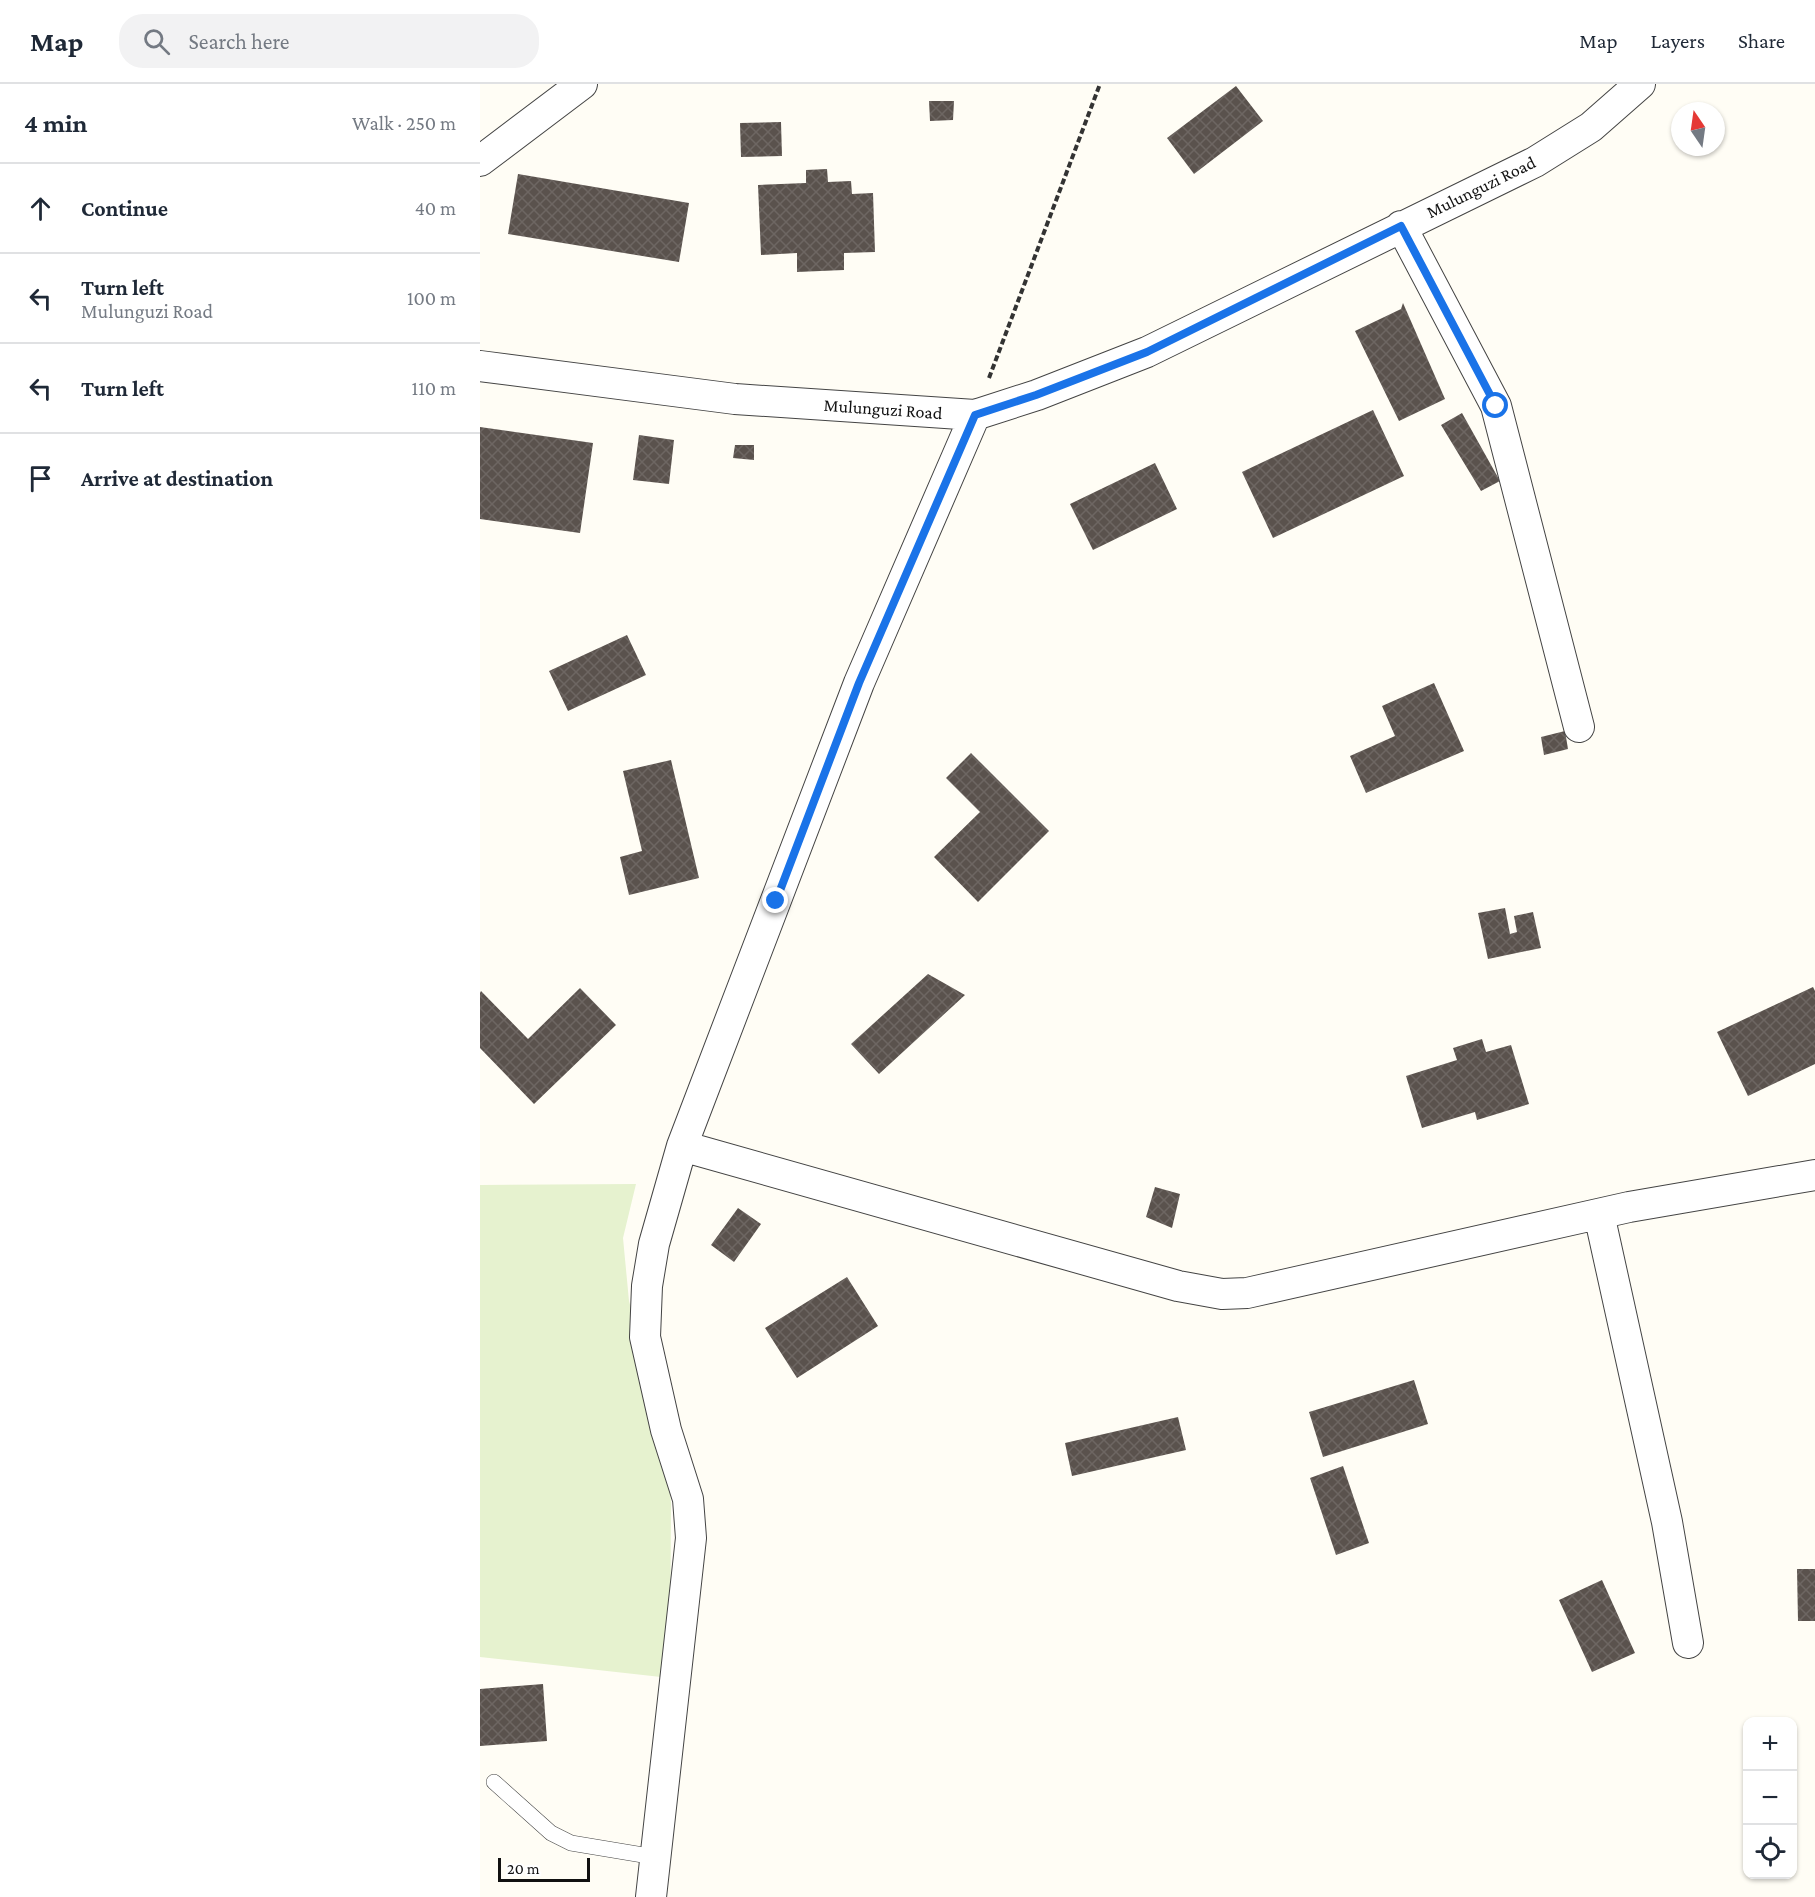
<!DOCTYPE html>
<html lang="en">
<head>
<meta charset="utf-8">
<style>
	body { margin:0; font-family:"Crimson Pro",serif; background:#f2f2f3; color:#1f2937 }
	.controls { position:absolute; right:18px; bottom:18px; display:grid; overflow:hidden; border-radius:12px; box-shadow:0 2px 4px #0004 }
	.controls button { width:54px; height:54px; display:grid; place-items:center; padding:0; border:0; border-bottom:2px solid #e0e1e3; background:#fff; color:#1f2937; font:30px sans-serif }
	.compass { position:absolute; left:1191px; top:18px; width:54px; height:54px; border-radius:50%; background:#fff; box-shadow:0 2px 4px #0004; rotate:347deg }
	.scale { position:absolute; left:18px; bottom:15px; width:92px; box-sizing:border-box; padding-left:6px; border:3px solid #111; border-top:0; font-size:16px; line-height:21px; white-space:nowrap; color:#111; -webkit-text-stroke:4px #fff; paint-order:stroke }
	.stop { position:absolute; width:18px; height:18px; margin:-14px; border:4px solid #1a73e8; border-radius:50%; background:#fff }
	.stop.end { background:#1a73e8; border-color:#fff; box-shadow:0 2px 6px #0008 }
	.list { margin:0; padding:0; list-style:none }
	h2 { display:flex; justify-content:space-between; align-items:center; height:78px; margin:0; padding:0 24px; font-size:26px }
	h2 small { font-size:20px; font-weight:400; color:#747a83 }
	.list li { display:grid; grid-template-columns:39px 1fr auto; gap:18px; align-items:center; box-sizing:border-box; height:90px; padding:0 24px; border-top:2px solid #e0e1e3 }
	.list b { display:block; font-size:22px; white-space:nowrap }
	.list p { margin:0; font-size:20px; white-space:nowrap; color:#747a83 }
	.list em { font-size:20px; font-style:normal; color:#747a83 }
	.icon { flex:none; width:33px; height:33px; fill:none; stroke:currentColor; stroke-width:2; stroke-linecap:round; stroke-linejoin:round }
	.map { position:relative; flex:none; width:1335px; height:1813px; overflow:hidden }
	header { display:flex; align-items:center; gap:36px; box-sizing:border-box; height:84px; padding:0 30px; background:#fff; border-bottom:2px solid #e0e1e3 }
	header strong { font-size:28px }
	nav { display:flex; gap:33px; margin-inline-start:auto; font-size:21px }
	.search { width:420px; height:54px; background:#f2f2f3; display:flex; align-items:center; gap:15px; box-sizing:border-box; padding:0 21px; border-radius:24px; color:#747a83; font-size:22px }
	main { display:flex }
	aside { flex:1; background:#fff }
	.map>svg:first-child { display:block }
	.pitch { fill:#e6f2cf }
	.building { fill:url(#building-cross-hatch) }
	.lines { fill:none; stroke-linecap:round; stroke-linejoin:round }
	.service-casing { stroke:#444; stroke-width:16 }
	.minor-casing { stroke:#444; stroke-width:32 }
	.path { stroke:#333; stroke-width:4; stroke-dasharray:6 3; stroke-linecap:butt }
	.service { stroke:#fff; stroke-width:15 }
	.minor { stroke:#fff; stroke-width:30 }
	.route { stroke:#1a73e8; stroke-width:8 }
	.labels { text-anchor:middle; stroke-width:6; stroke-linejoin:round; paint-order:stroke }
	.street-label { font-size:18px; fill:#111; stroke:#fff }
</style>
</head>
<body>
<header>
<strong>Map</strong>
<div class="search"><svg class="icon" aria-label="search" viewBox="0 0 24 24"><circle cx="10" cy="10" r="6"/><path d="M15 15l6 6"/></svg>Search here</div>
<nav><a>Map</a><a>Layers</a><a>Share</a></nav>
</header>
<main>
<aside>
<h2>4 min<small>Walk · 250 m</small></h2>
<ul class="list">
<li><svg class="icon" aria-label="ahead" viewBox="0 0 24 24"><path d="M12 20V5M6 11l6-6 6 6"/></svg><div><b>Continue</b></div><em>40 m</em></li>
<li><svg class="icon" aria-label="left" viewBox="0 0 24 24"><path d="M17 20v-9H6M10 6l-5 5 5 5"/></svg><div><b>Turn left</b><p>Mulunguzi Road</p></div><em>100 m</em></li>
<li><svg class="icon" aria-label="left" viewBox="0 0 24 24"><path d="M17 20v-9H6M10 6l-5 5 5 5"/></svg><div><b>Turn left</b></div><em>110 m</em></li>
<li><svg class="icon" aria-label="arrive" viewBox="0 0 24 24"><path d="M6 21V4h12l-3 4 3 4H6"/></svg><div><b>Arrive at destination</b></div></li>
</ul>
</aside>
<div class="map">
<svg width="1335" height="1813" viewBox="0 0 1335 1813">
	<defs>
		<pattern id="building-cross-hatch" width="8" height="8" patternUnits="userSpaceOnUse" patternTransform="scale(1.5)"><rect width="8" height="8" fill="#5a524d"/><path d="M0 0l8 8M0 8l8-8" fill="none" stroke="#6d6662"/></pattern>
	</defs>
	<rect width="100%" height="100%" fill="#fffdf5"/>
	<path class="pitch" d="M156,1100L143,1154L149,1217L182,1339L191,1419L190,1594L0,1573V1101Z"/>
	<path class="building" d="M756,2L783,37L714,90L687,54Z
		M449,17H474L473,36L450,37Z
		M301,38L302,72L261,73L260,39Z
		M347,85L348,98L371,97L372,110L393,109L395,168L364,169V186L317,188V169L281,171L278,101L326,99V86Z
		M38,90L209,119L199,178L28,150Z
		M923,219L965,315L919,337L875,247L921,225Z
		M893,326L924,392L793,454L762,388Z
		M982,329L1020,397L1001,407L961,341Z
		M0,343L113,359L100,449L0,435Z
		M159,351L194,356L189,400L153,396Z
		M255,361H274V376L253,374Z
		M675,379L697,425L613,466L590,420Z
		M147,551L166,591L88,627L69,587Z
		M954,599L984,667L886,709L870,672L915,652L902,622Z
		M1085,647L1088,665L1064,671L1061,653Z
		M491,669L569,747L498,818L454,773L500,728L466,694Z
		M191,676L219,794L149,811L140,773L162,767L143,687Z
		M1025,824L1030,850L1037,848L1034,832L1053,828L1061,864L1008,875L998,829Z
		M448,890L485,911L399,990L371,960Z
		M1333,903L1335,907V980L1268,1012L1237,948Z
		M100,904L136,941L54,1020L0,964V909L1,907L48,955Z
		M1002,955L1006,968L1031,961L1049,1020L997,1036L995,1028L942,1044L926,992L977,976L973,964Z
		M675,1103L700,1110L692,1144L666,1133Z
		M258,1124L281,1140L254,1178L231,1161Z
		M367,1193L398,1242L317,1294L285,1244Z
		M934,1296L948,1340L843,1373L829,1328Z
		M698,1333L706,1366L592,1392L585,1359Z
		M863,1382L889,1459L856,1471L830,1394Z
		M1317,1485H1335V1537H1318Z
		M1122,1496L1155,1569L1112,1588L1079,1516Z
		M63,1600L67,1657L0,1662V1605Z"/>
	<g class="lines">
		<g class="service-casing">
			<path id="service" d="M14,1698L71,1749L91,1759L175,1773"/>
		</g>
		<g class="minor-casing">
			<path id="minor" d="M0,77L102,0
				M921,142L1016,322L1099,643
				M0,282L255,315L495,331L557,311L667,268L1055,78L1111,43L1160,0
				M202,1062L698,1202L742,1210L767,1209L1149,1123L1335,1091
				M1119,1130L1187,1438L1208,1559
				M171,1813L211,1454L208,1415L186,1346L165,1253L167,1202L174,1160L202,1062L379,599L495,331"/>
		</g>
		<path class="path" d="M509,294L620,0"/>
		<use href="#service" class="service"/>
		<use href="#minor" class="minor"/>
	</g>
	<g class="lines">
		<path class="route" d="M296,817L379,599L495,331L556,311L667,268L921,142L1016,322"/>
	</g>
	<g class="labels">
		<g class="street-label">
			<text transform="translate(1001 103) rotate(-26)" y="6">Mulunguzi Road</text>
			<text transform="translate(403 325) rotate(4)" y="6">Mulunguzi Road</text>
		</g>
	</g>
</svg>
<div class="controls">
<button>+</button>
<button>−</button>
<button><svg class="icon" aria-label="locate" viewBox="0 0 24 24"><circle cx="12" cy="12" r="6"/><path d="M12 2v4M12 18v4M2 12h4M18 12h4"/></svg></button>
</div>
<svg class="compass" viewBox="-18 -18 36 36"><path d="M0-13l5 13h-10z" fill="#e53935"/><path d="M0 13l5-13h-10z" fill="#747a83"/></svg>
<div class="scale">20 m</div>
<div class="stop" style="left:1016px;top:322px"></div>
<div class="stop end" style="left:296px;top:817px"></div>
</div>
</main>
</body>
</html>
